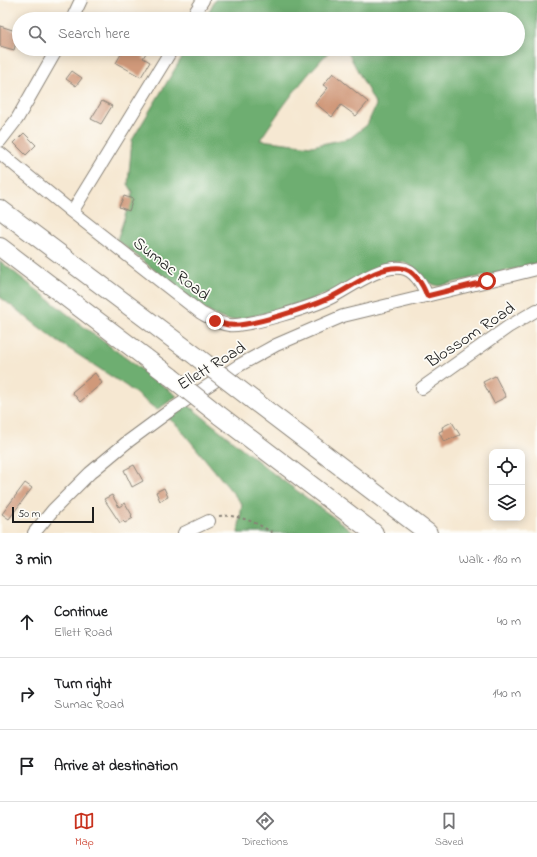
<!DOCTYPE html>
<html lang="en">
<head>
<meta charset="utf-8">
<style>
	body { margin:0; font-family:"Indie Flower",sans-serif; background:#f2f2f2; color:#202124 }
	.controls { position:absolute; right:12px; bottom:12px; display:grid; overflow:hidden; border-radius:8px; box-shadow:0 2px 10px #0003 }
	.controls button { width:36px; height:36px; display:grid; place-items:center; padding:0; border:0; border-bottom:1px solid #e0e0e0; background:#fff; color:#202124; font:20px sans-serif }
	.scale { position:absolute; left:12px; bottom:10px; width:82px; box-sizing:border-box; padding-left:4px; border:2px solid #1c1c1c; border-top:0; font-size:11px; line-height:14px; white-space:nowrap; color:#1c1c1c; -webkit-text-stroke:3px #fdfcf7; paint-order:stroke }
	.stop { position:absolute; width:12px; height:12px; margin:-9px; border:3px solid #c8321e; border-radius:50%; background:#fff }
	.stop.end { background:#c8321e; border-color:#fff; box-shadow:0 1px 4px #0008 }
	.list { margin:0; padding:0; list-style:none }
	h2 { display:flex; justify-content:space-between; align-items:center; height:52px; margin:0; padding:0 16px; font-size:17px }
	h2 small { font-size:13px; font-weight:400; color:#757577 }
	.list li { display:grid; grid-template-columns:26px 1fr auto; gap:12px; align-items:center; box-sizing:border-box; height:72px; padding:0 16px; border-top:1px solid #e0e0e0 }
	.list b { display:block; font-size:15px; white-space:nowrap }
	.list p { margin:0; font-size:13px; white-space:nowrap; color:#757577 }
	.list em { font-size:13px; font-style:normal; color:#757577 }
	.icon { flex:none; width:22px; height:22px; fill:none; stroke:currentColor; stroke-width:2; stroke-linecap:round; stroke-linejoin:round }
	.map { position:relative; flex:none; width:537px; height:533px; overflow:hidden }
	.search { position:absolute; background:#fff; box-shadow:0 2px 10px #0003; left:12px; right:12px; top:12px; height:44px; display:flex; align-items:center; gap:10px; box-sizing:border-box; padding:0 14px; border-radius:22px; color:#757577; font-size:15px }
	.sheet { height:268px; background:#fff }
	nav { display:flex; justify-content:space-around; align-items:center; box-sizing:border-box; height:56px; border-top:1px solid #e0e0e0; background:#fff; font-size:11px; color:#757577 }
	nav a { display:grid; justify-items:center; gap:2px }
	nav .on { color:#c8321e }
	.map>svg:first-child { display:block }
	.forest { fill:#6eae71; stroke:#456546 }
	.building { fill:#d0997a }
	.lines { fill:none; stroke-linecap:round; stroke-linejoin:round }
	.minor-casing { stroke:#898277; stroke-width:14 }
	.highway-casing { stroke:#898277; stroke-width:20 }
	.path { stroke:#898277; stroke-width:2; stroke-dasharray:3 3; stroke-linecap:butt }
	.minor { stroke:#fff; stroke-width:12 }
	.highway { stroke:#fff; stroke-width:18 }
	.highway-bridge-casing { stroke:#898277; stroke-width:20; stroke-linecap:butt }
	.highway-bridge { stroke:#fff; stroke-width:18 }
	.route { stroke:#c8321e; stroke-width:5 }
	.labels { text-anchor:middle; stroke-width:3.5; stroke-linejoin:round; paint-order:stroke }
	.street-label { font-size:17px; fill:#1c1c1c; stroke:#fdfcf7 }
</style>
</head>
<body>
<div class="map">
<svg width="537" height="533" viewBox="0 0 537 533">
	<rect width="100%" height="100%" fill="#fdfcf7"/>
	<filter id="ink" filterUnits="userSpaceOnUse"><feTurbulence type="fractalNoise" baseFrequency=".025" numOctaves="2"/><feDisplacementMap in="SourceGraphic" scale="8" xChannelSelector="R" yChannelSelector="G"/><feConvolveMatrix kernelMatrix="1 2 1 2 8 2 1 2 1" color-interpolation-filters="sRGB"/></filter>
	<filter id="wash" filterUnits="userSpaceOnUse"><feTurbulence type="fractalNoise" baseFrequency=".012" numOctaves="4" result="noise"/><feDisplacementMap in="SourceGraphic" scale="16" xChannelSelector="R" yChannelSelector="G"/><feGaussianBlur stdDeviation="0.9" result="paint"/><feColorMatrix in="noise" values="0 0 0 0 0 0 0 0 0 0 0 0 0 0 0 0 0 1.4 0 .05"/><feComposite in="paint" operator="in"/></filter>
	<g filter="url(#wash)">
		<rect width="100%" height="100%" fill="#f6e8d2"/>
		<path class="forest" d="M215,0H537V264L438,286C432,284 427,282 422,278C415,271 410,261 398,262C383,263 364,276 350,283C321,298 290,307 258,315C248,317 238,321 228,320C218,318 209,312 200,307L117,240L133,192L128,184L132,140L187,49H332C304,76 282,107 260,140L312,146L350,138L367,125L376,105L346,49H518V19H205Z
			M0,261L80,324L177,396L157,410L126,386L57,341L0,297Z
			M188,405L274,474L355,533H238L242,504L177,425L168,418Z"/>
		<g id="blocks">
			<path class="building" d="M0,26L19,32L14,50L0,46Z
				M124,49H140L146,53L143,58L150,62L141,77L116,63Z
				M72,71L82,78L76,86L66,79Z
				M333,73L368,102L356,116L341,105L332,117L315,103L328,88L323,85Z
				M102,101L112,106L101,124L91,119Z
				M24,133L36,145L26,155L14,143Z
				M124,196L133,199L129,211L119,207Z
				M95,373L102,383L80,402L72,392Z
				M495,376L506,397L494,403L483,382Z
				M452,422L460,435L444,442L439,432L443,430L442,427Z
				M134,465L143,481L132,487L124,470Z
				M25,483L32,488L9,519L2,514Z
				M164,488L168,497L160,501L156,492Z
				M112,495L119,507L125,503L132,515L131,516L133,518L125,523L123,521L120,523L104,499Z"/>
		</g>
	</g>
	<g filter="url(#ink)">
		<use href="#blocks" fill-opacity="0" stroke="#898277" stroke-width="1"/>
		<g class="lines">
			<g class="minor-casing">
				<path id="minor" d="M72,19L81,0
					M191,19L203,0
					M0,141L17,119L57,49
					M0,153L72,212L201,313C210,318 219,324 229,325C248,327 315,306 332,297C351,287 380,265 401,268C414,269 423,285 427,296
					M72,212L172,49
					M422,388L508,327L537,310
					M34,533L53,510L90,473L126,443L168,412L238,366L276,345L343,316L537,269
					M184,533L209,521"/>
			</g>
			<g class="highway-casing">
				<path id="highway" d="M0,209L197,357
					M0,247L171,377
					M253,400L428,533
					M219,415L374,533"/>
			</g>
			<path class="path" d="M219,516C239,514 257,523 273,533"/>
			<use href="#minor" class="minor"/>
			<use href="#highway" class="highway"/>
			<g class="highway-bridge-casing">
				<path id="highway-bridge" d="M197,357L253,400
					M171,377L219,415"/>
			</g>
			<use href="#highway-bridge" class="highway-bridge"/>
		</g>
	</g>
	<g class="lines" filter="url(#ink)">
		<path class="route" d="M215,321C220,322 225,325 230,325C251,327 309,307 329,298C350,289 377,265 401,268C414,269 423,285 427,296L487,281"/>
	</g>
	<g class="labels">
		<g class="street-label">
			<text transform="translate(172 268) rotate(38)" y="6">Sumac Road</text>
			<text transform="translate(470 334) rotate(-34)" y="6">Blossom Road</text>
			<text transform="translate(211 365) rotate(-32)" y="6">Ellett Road</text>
		</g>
	</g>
</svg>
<div class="controls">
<button><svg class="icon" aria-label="locate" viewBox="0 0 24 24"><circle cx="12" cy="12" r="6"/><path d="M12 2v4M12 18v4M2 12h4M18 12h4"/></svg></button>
<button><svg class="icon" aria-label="layers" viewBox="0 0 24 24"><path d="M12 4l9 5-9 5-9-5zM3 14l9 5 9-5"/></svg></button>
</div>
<div class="scale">50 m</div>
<div class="stop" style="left:487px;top:281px"></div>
<div class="stop end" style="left:215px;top:321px"></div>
<div class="search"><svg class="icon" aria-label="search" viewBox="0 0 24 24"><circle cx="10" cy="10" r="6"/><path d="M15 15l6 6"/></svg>Search here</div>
</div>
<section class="sheet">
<h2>3 min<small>Walk · 180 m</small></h2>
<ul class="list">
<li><svg class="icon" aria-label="ahead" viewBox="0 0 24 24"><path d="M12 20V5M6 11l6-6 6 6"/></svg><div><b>Continue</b><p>Ellett Road</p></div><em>40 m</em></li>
<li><svg class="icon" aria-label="right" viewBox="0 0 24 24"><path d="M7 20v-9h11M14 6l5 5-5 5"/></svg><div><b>Turn right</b><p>Sumac Road</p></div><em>140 m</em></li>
<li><svg class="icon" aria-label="arrive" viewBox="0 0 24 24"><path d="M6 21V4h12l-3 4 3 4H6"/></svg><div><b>Arrive at destination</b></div></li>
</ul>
</section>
<nav>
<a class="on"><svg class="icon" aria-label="map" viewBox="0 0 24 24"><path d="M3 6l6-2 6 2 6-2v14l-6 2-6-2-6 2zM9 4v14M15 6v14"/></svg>Map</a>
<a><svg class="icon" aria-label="directions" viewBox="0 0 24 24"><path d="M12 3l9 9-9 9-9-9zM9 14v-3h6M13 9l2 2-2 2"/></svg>Directions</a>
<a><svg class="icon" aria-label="saved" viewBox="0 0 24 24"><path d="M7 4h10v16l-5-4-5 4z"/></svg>Saved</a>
</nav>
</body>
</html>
